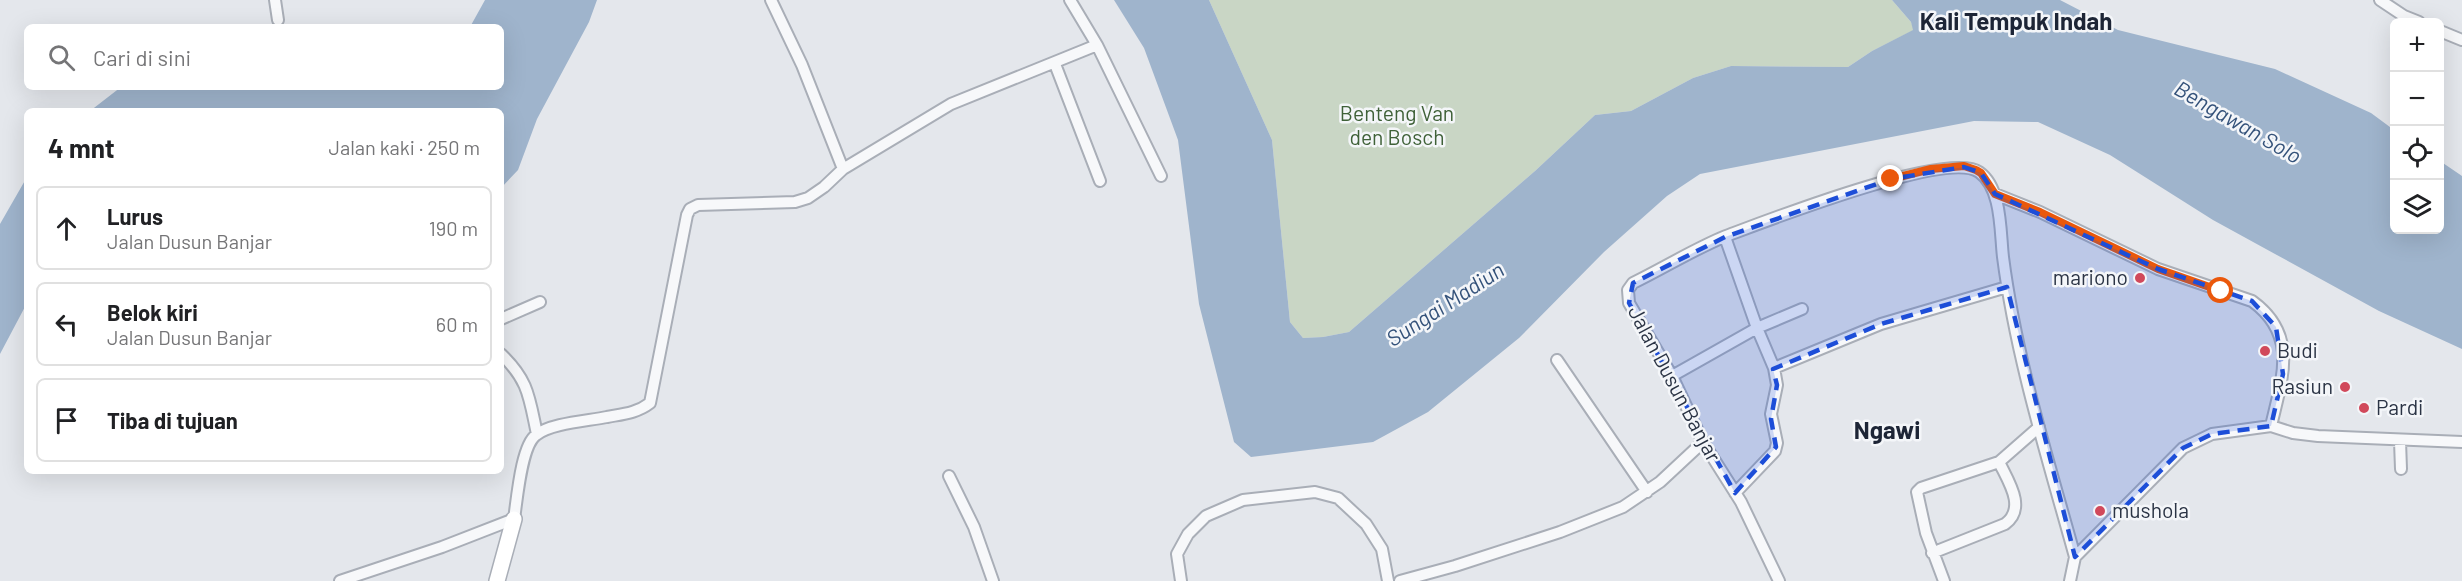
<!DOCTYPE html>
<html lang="id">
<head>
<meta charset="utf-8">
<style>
	body { margin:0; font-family:Barlow,sans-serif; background:#f2f2f2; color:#202124 }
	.controls { position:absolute; right:18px; top:18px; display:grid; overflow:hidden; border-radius:9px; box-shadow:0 6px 24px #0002 }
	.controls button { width:54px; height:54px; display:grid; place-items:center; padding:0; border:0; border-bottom:2px solid #e0e0e0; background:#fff; color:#202124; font:30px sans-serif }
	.stop { position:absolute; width:18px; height:18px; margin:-14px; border:4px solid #ea580c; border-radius:50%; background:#fff }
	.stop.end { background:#ea580c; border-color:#fff; box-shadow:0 2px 6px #0008 }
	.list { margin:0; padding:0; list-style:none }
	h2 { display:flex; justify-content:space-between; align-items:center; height:78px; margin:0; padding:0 24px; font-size:26px }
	h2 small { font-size:20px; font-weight:400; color:#757577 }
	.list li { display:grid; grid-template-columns:39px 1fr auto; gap:18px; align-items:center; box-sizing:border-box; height:84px; margin:0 12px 12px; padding:0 12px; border:2px solid #e0e0e0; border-radius:9px }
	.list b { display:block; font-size:22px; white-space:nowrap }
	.list p { margin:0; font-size:20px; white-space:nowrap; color:#757577 }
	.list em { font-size:20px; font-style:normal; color:#757577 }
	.icon { flex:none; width:33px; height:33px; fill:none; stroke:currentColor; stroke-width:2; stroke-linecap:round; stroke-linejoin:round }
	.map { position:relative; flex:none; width:2462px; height:581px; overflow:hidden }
	.search { position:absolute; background:#fff; box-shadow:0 6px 24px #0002; left:24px; top:24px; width:480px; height:66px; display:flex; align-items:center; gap:15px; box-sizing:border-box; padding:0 21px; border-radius:9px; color:#757577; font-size:22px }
	.panel { position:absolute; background:#fff; box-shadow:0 6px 24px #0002; left:24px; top:108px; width:480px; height:366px; border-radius:9px }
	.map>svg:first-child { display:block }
	.green { fill:#c9d6c5 }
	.water { fill:#9fb4cc }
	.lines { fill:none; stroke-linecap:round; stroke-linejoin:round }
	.minor-casing { stroke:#a9aeb7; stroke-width:14 }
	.secondary-casing { stroke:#a9aeb7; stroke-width:18 }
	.minor { stroke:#f7f8fa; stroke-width:10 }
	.secondary { stroke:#fff; stroke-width:15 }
	.route { stroke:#ea580c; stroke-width:8 }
	.marked { fill:#1d4ed8; fill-opacity:0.2; stroke:#1d4ed8; stroke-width:4.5; stroke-dasharray:12 8; stroke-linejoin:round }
	.poi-dot { fill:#d1495b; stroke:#f4f6f9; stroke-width:2 }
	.labels { text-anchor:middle; stroke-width:5; stroke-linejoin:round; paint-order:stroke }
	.park-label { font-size:21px; fill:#3f6138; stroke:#f4f6f9 }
	.poi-label { font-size:21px; fill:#2b3445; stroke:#f4f6f9; text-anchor:start }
	.street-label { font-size:21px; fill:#2b3445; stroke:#f4f6f9 }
	.water-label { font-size:22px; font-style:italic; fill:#34527a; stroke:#f4f6f9 }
	.quarter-label { font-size:24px; font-weight:bold; fill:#1d2536; stroke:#f4f6f9 }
</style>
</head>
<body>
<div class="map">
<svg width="2462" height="581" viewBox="0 0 2462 581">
	<rect width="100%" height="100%" fill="#e4e7ec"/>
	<path class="green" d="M1209,0H1892L1911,22L1914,30L1872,51L1848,67L1731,66L1693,78L1631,111L1595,115L1535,171L1349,332L1323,337L1303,338L1290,322L1272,140Z"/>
	<path class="water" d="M485,0H597L589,22L537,119L518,170L501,188V111H90L121,87H501V27H470Z
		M1114,0H1209L1272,140L1290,322L1303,338L1323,337L1349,332L1535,171L1595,115L1631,111L1693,78L1731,66L1848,67L1872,51L1913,30L1911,22L1892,0H2060L2118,30L2275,69L2371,113L2394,130V230H2440V161L2462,176V349L2379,311L2213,220L2110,155L2038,122L1974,121L1700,174L1667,196L1604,252L1519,338L1428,412L1373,442L1251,457L1234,442L1199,304L1178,140L1144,48Z
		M27,177V303L0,354V224Z"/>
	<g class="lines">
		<g class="minor-casing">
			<path id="minor" d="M275,0L278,20
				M771,0L802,65L843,169
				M1070,0L1097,45L1161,176
				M2380,0L2404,16L2419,22
				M2440,31L2462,40
				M1055,64L1100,181
				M1995,194L2040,212L2158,269L2252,301C2299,335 2282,378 2271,426
				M1725,237L1757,328L1774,368L1777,385L1771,414L1777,443L1775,451L1735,493
				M501,319L540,302
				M501,354C529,381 529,397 537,434
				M1557,360L1647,492
				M1774,368L1881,324L2007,287
				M1672,376L1757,328L1802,309
				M2400,441L2401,469
				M949,476L974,527L993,581
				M1932,553L2005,524C2027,508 2008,481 1999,462
				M340,581L442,547L514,519C517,500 521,446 536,435C551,423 588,421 607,417C623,414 637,413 650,403L687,215L690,209L698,205L795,202L808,198L824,187L843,169L951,104L1097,45
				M1181,581L1177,554L1188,534L1206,516L1243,500L1315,492L1338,498L1366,524L1382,549L1388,581
				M1400,581L1455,566L1560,532L1623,507L1660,482L1703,442
				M1779,581L1741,502L1703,442L1672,376L1629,303L1628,290L1633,283C1664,268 1694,249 1726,236C1766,221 1948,150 1979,172C2002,188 2000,231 2003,257C2016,358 2048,459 2075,557
				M1944,581L1926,533L1917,492L1921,488L1999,462L2039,427
				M2070,581L2075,557L2183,448L2212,434L2271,426L2293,433L2318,436L2462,442"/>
		</g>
		<g class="secondary-casing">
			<path id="secondary" d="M497,581L514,519"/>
		</g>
		<use href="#minor" class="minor"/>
		<use href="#secondary" class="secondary"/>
	</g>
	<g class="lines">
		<path class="route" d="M1891,179L1931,169L1964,166L1976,170L1981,173L1995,194L2040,212L2158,269L2221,291"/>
	</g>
	<path class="marked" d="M1964,167L1981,173L1995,194L2158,269L2252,301L2276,327L2283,374L2271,426L2212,434L2183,448L2075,557L2007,287L1881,324L1773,369L1777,385L1771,419L1776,447L1735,493L1629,303L1633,283L1725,237L1891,179Z"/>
	<g class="poi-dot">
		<circle cx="2140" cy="278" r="6"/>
		<circle cx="2265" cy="351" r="6"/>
		<circle cx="2345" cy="387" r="6"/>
		<circle cx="2364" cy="408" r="6"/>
		<circle cx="2100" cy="511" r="6"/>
	</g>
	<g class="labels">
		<g class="park-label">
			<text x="1397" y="121">Benteng Van<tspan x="1397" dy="24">den Bosch</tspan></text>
		</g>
		<g class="poi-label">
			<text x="2128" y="285" text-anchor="end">mariono</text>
			<text x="2277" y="358">Budi</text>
			<text x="2333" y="394" text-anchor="end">Rasiun</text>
			<text x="2376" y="415">Pardi</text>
			<text x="2112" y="518">mushola</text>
		</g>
		<g class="street-label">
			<text transform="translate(1674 384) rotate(62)" y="7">Jalan Dusun Banjar</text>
		</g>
		<g class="water-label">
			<text transform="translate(2238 122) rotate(30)" y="8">Bengawan Solo</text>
			<text transform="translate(1445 304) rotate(-33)" y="8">Sungai Madiun</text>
		</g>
		<g class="quarter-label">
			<text x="2016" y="30">Kali Tempuk Indah</text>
			<text x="1887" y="439">Ngawi</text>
		</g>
	</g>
</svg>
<div class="controls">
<button>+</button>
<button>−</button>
<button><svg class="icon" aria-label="locate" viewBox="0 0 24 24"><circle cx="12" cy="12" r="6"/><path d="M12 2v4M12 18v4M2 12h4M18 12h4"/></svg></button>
<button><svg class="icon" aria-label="layers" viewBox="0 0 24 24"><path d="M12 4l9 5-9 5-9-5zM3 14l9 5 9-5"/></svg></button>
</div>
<div class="stop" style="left:2221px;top:291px"></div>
<div class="stop end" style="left:1891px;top:179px"></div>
<div class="search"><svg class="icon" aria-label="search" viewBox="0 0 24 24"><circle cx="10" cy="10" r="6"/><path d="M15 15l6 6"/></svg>Cari di sini</div>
<section class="panel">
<h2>4 mnt<small>Jalan kaki · 250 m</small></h2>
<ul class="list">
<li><svg class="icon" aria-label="ahead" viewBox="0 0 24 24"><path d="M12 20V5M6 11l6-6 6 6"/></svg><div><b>Lurus</b><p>Jalan Dusun Banjar</p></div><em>190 m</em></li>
<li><svg class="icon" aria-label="left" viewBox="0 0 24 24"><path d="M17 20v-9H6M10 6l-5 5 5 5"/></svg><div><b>Belok kiri</b><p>Jalan Dusun Banjar</p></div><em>60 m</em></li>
<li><svg class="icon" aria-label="arrive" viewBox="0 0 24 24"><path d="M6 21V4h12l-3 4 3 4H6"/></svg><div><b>Tiba di tujuan</b></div></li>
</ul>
</section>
</div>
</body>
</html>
